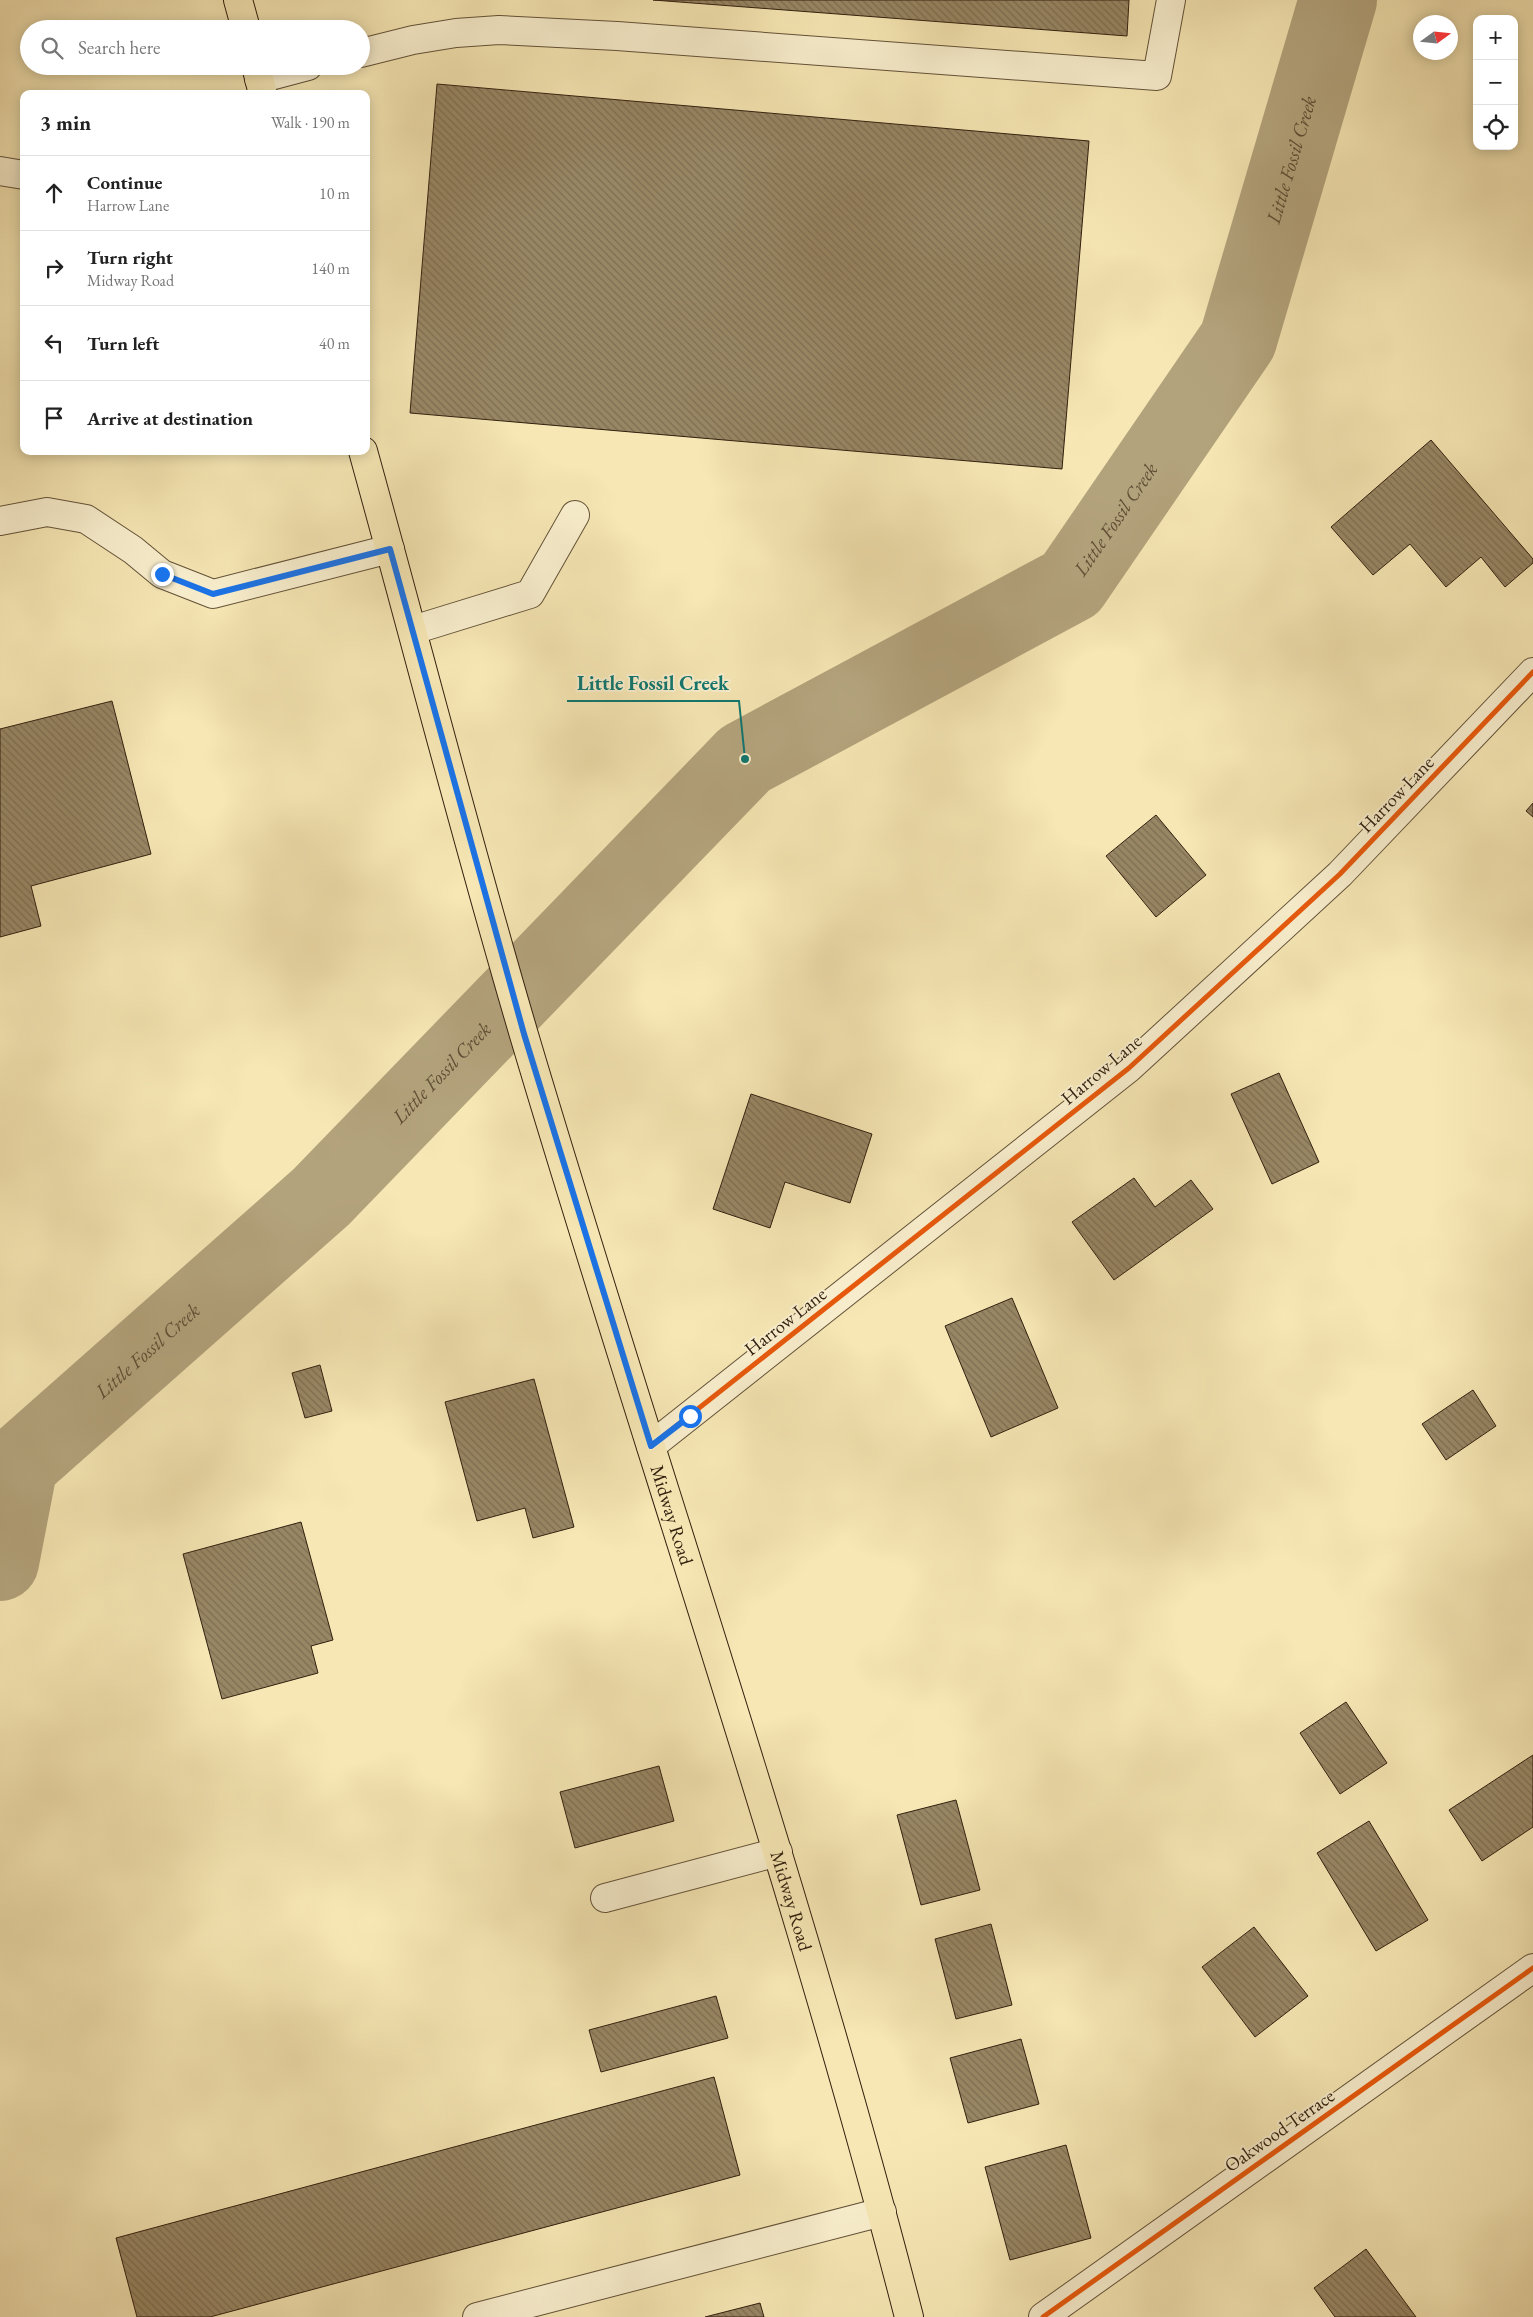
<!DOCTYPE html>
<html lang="en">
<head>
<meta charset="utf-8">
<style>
	body { margin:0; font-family:"EB Garamond",serif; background:#f2f2f2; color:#222 }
	.controls { position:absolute; right:15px; top:15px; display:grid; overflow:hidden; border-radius:10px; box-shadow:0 2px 12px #0003 }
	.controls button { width:45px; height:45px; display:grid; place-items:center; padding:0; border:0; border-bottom:1px solid #e0e0e0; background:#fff; color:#222; font:25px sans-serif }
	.compass { position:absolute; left:1413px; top:15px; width:45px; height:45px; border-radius:50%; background:#fff; box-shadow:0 2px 12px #0003; rotate:75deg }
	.stop { position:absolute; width:15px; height:15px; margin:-11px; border:4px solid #1a73e8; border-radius:50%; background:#fff }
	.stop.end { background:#1a73e8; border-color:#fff; box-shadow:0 1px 5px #0008 }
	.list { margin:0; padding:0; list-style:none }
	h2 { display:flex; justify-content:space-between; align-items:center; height:65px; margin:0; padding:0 20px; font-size:21px }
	h2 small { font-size:16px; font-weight:400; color:#767676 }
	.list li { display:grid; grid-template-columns:32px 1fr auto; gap:15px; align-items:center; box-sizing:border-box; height:75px; padding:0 20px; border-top:1px solid #e0e0e0 }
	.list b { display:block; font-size:19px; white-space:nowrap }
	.list p { margin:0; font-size:16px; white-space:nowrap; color:#767676 }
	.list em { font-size:16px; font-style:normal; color:#767676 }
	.icon { flex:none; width:28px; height:28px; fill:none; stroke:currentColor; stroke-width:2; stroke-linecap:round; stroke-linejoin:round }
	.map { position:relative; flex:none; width:1533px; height:2317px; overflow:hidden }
	.search { position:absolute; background:#fff; box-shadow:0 2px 12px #0003; left:20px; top:20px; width:350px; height:55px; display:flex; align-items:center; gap:12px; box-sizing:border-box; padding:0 18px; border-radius:28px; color:#767676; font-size:19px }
	.panel { position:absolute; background:#fff; box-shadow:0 2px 12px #0003; left:20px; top:90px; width:350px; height:365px; border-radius:10px }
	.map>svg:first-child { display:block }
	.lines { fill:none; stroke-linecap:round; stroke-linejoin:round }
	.river { stroke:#b3a37c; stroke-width:78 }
	.building { fill:url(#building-back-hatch); stroke:#32200f }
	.minor-casing { stroke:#635238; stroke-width:30 }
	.major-casing { stroke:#32200f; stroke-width:30 }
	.minor { stroke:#f9efce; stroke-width:28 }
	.major { stroke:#f6e7b4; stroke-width:28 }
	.cycleway-casing { stroke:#f9efce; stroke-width:8 }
	.cycleway { stroke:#e8590c; stroke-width:5 }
	.route { stroke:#1a73e8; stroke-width:6 }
	.labels { text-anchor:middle; stroke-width:4; stroke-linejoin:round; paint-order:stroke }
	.street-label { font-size:19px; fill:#32200f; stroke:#f9efce }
	.water-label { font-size:20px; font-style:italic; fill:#5f4e35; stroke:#f9efce }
	.leader { fill:none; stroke:#0f766e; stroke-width:2 }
	.callout-dot { fill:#0f766e; stroke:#f9efce; stroke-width:2 }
	.callout-label { font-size:20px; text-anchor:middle; font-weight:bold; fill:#0f766e; stroke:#f9efce; stroke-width:4; stroke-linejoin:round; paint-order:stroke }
</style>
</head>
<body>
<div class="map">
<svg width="1533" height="2317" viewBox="0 0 1533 2317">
	<defs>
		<pattern id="building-back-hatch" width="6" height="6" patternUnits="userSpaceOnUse" patternTransform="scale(1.25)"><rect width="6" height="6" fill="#988765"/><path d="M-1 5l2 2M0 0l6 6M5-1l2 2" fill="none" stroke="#7d6e52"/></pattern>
	</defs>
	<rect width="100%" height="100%" fill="#f6e7b4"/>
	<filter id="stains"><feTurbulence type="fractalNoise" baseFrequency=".004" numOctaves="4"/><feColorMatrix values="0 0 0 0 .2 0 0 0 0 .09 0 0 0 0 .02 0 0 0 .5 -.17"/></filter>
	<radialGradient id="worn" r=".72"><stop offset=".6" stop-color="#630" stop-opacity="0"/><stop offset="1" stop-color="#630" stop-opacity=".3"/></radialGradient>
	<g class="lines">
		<path class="river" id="s1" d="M0,1562L19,1464L321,1197L745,759L1071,584L1238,340L1338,0"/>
	</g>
	<path class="building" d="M653,0H1129L1127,36Z
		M437,84L1089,141L1062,469L410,413Z
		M1431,440L1533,559V563L1505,587L1481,557L1446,587L1410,544L1373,575L1331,527Z
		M112,701L151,854L31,886L41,926L0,937V729Z
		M1533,803V817L1526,811Z
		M1156,815L1206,875L1156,917L1106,856Z
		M1279,1073L1319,1162L1272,1184L1231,1094Z
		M751,1094L872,1134L850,1203L785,1182L770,1228L713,1209Z
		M1134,1178L1155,1207L1191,1180L1213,1209L1114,1280L1072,1222Z
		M1012,1298L1058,1408L991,1437L945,1326Z
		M320,1365L332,1411L305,1418L292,1373Z
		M534,1379L574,1527L533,1538L525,1508L477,1521L445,1402Z
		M1473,1390L1496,1426L1446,1460L1422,1424Z
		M301,1522L333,1640L311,1646L318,1673L222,1699L183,1554Z
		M1346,1702L1387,1763L1340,1794L1300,1733Z
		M1533,1755V1827L1482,1861L1449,1810Z
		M659,1766L674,1821L575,1848L560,1792Z
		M956,1800L980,1890L921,1905L897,1815Z
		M1369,1821L1428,1920L1376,1951L1317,1853Z
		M991,1924L1012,2005L956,2019L935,1939Z
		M1254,1927L1308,1996L1255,2037L1202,1967Z
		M716,1996L728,2038L601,2072L589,2030Z
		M1021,2039L1039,2104L968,2123L950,2058Z
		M714,2077L740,2175L210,2317H137L116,2238Z
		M1066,2145L1091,2238L1010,2260L985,2167Z
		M1366,2249L1416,2317H1335L1314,2288Z
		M760,2303L764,2317H705Z"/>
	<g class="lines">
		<g class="minor-casing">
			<path id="minor" d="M361,53L413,40L456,33L499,30L617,36L1157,76L1171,0
				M259,79L308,66
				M0,171L24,175
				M0,521L47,512L86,519L133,550L162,574L213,594L390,549
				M413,630L530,594L575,515
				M651,1446L1129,1068L1340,874L1533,672
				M605,1898L778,1852
				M477,2317L882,2212
				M1043,2317L1533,1968"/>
		</g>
		<g class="major-casing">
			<g id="major">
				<path d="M238,0L246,29"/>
				<path d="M256,66L263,94"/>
				<path id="s2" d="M363,451C417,646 467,842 524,1035C651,1463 798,1885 909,2317"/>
			</g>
		</g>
		<use href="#minor" class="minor"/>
		<use href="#major" class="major"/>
		<g class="cycleway-casing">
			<path id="cycleway" d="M651,1446L1129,1068L1340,874L1533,672
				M1043,2317L1533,1968"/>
		</g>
		<use href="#cycleway" class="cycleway"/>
	</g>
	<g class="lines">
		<path class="route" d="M162,574L213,594L390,549L524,1034L651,1446L690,1416"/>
	</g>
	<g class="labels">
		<g class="street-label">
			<text transform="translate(1396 794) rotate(-46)" y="7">Harrow Lane</text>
			<text transform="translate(1101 1069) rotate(-40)" y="7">Harrow Lane</text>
			<text transform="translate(785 1321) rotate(-38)" y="7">Harrow Lane</text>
			<text dy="7" stroke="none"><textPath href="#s2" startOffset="1108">Midway Road</textPath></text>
			<text dy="7" stroke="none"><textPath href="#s2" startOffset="1512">Midway Road</textPath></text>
			<text transform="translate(1279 2130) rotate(-35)" y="7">Oakwood Terrace</text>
		</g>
		<g class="water-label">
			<text dy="7" stroke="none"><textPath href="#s1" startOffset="1966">Little Fossil Creek</textPath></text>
			<text dy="7" stroke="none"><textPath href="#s1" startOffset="1561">Little Fossil Creek</textPath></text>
			<text dy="7" stroke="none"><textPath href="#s1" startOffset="676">Little Fossil Creek</textPath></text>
			<text dy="7" stroke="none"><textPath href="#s1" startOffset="271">Little Fossil Creek</textPath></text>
		</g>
	</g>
	<path class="leader" d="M745 759L739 701H567"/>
	<circle class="callout-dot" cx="745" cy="759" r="5"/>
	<g class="callout-label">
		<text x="653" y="690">Little Fossil Creek</text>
	</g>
	<rect width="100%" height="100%" filter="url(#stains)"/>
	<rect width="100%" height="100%" fill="url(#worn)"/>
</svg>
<div class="controls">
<button>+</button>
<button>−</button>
<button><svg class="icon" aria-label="locate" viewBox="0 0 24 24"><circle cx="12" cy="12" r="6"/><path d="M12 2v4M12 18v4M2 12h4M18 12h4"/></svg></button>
</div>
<svg class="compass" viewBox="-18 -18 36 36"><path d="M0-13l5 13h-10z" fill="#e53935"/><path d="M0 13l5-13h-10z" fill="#767676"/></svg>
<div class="stop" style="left:690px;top:1416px"></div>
<div class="stop end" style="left:162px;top:574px"></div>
<div class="search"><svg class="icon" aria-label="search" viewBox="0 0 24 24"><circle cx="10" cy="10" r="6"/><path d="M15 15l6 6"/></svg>Search here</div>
<section class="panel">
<h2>3 min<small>Walk · 190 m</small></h2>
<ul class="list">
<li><svg class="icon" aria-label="ahead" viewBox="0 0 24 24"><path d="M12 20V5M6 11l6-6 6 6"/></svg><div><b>Continue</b><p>Harrow Lane</p></div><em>10 m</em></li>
<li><svg class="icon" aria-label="right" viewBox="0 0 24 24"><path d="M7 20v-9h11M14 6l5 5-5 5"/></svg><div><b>Turn right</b><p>Midway Road</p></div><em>140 m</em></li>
<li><svg class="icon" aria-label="left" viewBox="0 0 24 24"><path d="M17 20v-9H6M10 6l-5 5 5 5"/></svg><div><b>Turn left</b></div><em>40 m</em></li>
<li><svg class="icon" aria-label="arrive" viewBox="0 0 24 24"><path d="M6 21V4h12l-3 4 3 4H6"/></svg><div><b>Arrive at destination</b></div></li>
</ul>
</section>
</div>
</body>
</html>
